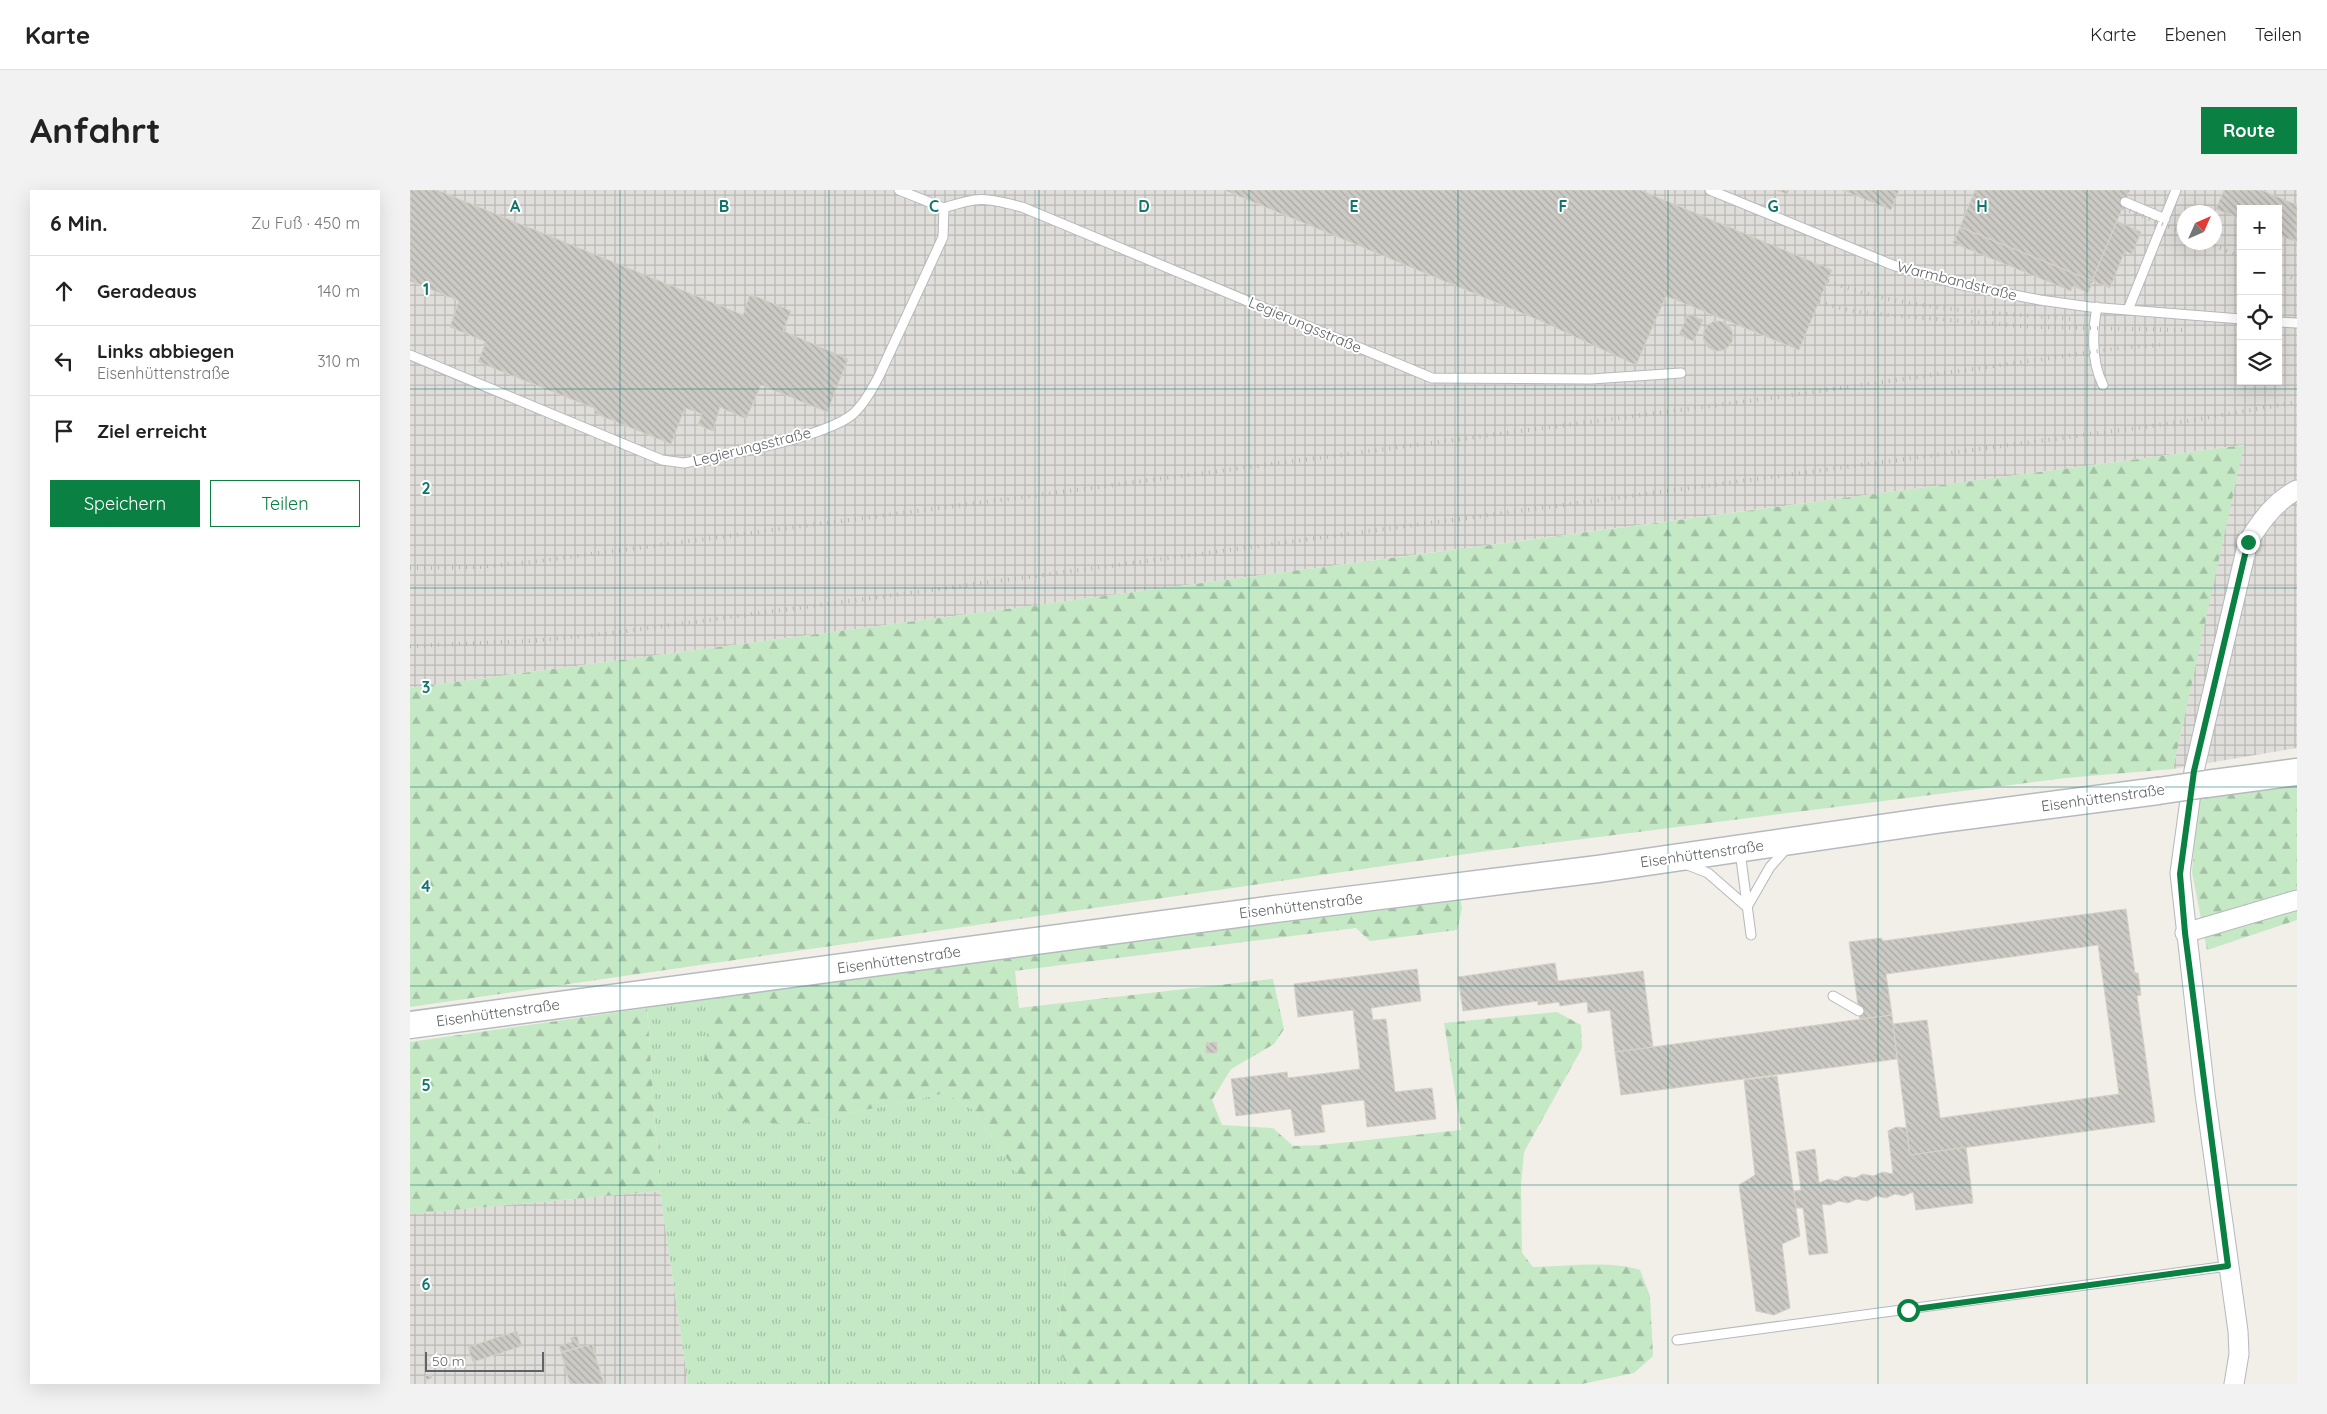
<!DOCTYPE html>
<html lang="de">
<head>
<meta charset="utf-8">
<style>
	body { margin:0; font-family:Quicksand,sans-serif; background:#f2f2f2; color:#222 }
	.controls { position:absolute; right:15px; top:15px; display:grid; overflow:hidden; border-radius:0px; box-shadow:0 5px 20px #0002 }
	.controls button { width:45px; height:45px; display:grid; place-items:center; padding:0; border:0; border-bottom:1px solid #e0e0e0; background:#fff; color:#222; font:25px sans-serif }
	.compass { position:absolute; left:1767px; top:15px; width:45px; height:45px; border-radius:50%; background:#fff; box-shadow:0 5px 20px #0002; rotate:45deg }
	.scale { position:absolute; left:15px; bottom:12px; width:119px; box-sizing:border-box; padding-left:5px; border:2px solid #5f6368; border-top:0; font-size:14px; line-height:18px; white-space:nowrap; color:#5f6368; -webkit-text-stroke:4px #fff; paint-order:stroke }
	.stop { position:absolute; width:15px; height:15px; margin:-11px; border:4px solid #0b8043; border-radius:50%; background:#fff }
	.stop.end { background:#0b8043; border-color:#fff; box-shadow:0 1px 5px #0008 }
	.list { margin:0; padding:0; list-style:none }
	h2 { display:flex; justify-content:space-between; align-items:center; height:65px; margin:0; padding:0 20px; font-size:21px }
	h2 small { font-size:16px; font-weight:400; color:#767676 }
	.list li { display:grid; grid-template-columns:32px 1fr auto; gap:15px; align-items:center; box-sizing:border-box; height:70px; padding:0 20px; border-top:1px solid #e0e0e0 }
	.list b { display:block; font-size:19px; white-space:nowrap }
	.list p { margin:0; font-size:16px; white-space:nowrap; color:#767676 }
	.list em { font-size:16px; font-style:normal; color:#767676 }
	.actions { display:flex; gap:10px; padding:15px 20px }
	.actions a { flex:1; padding:11px 0; border:1px solid #0b8043; border-radius:0px; text-align:center; font-size:18px; color:#0b8043 }
	.actions .main { background:#0b8043; color:#fff }
	.icon { flex:none; width:28px; height:28px; fill:none; stroke:currentColor; stroke-width:2; stroke-linecap:round; stroke-linejoin:round }
	.map { position:relative; flex:none; width:1887px; height:1194px; overflow:hidden; border-radius:0px }
	header { display:flex; align-items:center; gap:30px; box-sizing:border-box; height:70px; padding:0 25px; background:#fff; border-bottom:1px solid #e0e0e0 }
	header strong { font-size:24px }
	nav { display:flex; gap:28px; margin-inline-start:auto; font-size:18px }
	.intro { display:flex; align-items:center; justify-content:space-between; box-sizing:border-box; height:120px; padding:0 30px }
	h1 { margin:0; font-size:35px }
	.button { padding:12px 22px; border-radius:0px; background:#0b8043; color:#fff; font-size:18px; font-weight:700 }
	main { display:flex; gap:30px; padding:0 30px }
	aside { flex:1; background:#fff; border-radius:0px; box-shadow:0 5px 20px #0002 }
	.map>svg:first-child { display:block }
	.industrial { fill:url(#industrial-grid); fill-rule:evenodd }
	.grass { fill:url(#grass-tufts) }
	.forest { fill:url(#forest-firs) }
	.building { fill:url(#building-back-hatch); stroke:#d6d1c6 }
	.lines { fill:none; stroke-linecap:round; stroke-linejoin:round }
	.lane-casing { stroke:#b5b8bc; stroke-width:11 }
	.street-casing { stroke:#b5b8bc; stroke-width:21 }
	.secondary-casing { stroke:#b6babf; stroke-width:29 }
	.lane { stroke:#fff; stroke-width:9 }
	.street { stroke:#fff; stroke-width:19 }
	.secondary { stroke:#fff; stroke-width:26 }
	.rail { stroke:#b6b7b8; stroke-width:4; stroke-dasharray:1 6; stroke-linecap:butt }
	.secondary-bridge-casing { stroke:#b6babf; stroke-width:29; stroke-linecap:butt }
	.secondary-bridge { stroke:#fff; stroke-width:26 }
	.route { stroke:#0b8043; stroke-width:6 }
	.grid { fill:none; stroke:#0f766e; stroke-width:1; stroke-opacity:0.55 }
	.labels { text-anchor:middle; stroke-width:4; stroke-linejoin:round; paint-order:stroke }
	.street-label { font-size:15px; fill:#5f6368; stroke:#fff }
	.grid-label { font-size:16px; text-anchor:middle; font-weight:bold; fill:#0f766e; stroke:#fff; stroke-width:4; stroke-linejoin:round; paint-order:stroke }
</style>
</head>
<body>
<header>
<strong>Karte</strong>
<nav><a>Karte</a><a>Ebenen</a><a>Teilen</a></nav>
</header>
<div class="intro"><h1>Anfahrt</h1><a class="button">Route</a></div>
<main>
<aside>
<h2>6 Min.<small>Zu Fuß · 450 m</small></h2>
<ul class="list">
<li><svg class="icon" aria-label="ahead" viewBox="0 0 24 24"><path d="M12 20V5M6 11l6-6 6 6"/></svg><div><b>Geradeaus</b></div><em>140 m</em></li>
<li><svg class="icon" aria-label="left" viewBox="0 0 24 24"><path d="M17 20v-9H6M10 6l-5 5 5 5"/></svg><div><b>Links abbiegen</b><p>Eisenhüttenstraße</p></div><em>310 m</em></li>
<li><svg class="icon" aria-label="arrive" viewBox="0 0 24 24"><path d="M6 21V4h12l-3 4 3 4H6"/></svg><div><b>Ziel erreicht</b></div></li>
</ul>
<div class="actions"><a class="main">Speichern</a><a>Teilen</a></div>
</aside>
<div class="map">
<svg width="1887" height="1194" viewBox="0 0 1887 1194">
	<defs>
		<pattern id="industrial-grid" width="8" height="8" patternUnits="userSpaceOnUse" patternTransform="scale(1.25)"><rect width="8" height="8" fill="#e0deda"/><path d="M0 4h8M4 0v8" fill="none" stroke="#b9b8b5"/></pattern>
		<pattern id="grass-tufts" width="24" height="20" patternUnits="userSpaceOnUse" patternTransform="scale(1.25)"><rect width="24" height="20" fill="#c5e8c5"/><path d="M3 7l-1-3M5 7V3M7 7l1-3M15 17l-1-3M17 17v-4M19 17l1-3" fill="none" stroke="#a3c0a4"/></pattern>
		<pattern id="forest-firs" width="22" height="20" patternUnits="userSpaceOnUse" patternTransform="scale(1.25)"><rect width="22" height="20" fill="#c5e8c5"/><path d="M5 1l3.5 6h-7zM16 11l3.5 6h-7z" fill="#a3c0a4"/></pattern>
		<pattern id="building-back-hatch" width="6" height="6" patternUnits="userSpaceOnUse" patternTransform="scale(1.25)"><rect width="6" height="6" fill="#cccac5"/><path d="M-1 5l2 2M0 0l6 6M5-1l2 2" fill="none" stroke="#a9a8a4"/></pattern>
	</defs>
	<rect width="100%" height="100%" fill="#f1efe8"/>
	<path class="industrial" d="M0,0H1887V558L1763,579L1833,255L0,498ZM1831,19H1868V191H1831ZM1774,22H1804V52H1774Z
		M250,1001L278,1194H0V1024Z"/>
	<path class="grass" d="M316,802L388,934L536,903L562,919L658,1055L647,1157L668,1194H278L250,1001L237,818Z"/>
	<path class="forest" d="M1834,255L1763,579L1655,588L1070,662L0,817V498Z
		M1887,593V730L1797,760L1782,682L1788,605Z
		M1050,708L1052,718L1047,740L960,751L946,738L605,781L609,818L863,789L874,839L864,854L821,879L802,910L812,935L863,938L883,956L911,955L1051,940L1034,833L1147,822L1171,835L1172,858L1114,962L1111,994L1112,1063L1123,1077C1157,1077 1197,1070 1230,1080L1240,1106L1243,1166L1224,1183L1172,1194H668L647,1157L658,1055L562,919L536,903L388,934L326,932L296,885L294,857L303,822L316,802Z
		M237,818L250,1001L0,1024V852Z"/>
	<path class="building" d="M0,0H27L333,125L340,104L381,121L373,141L438,169L417,222L351,195L336,229L310,217L303,241L288,235L292,224L275,218L261,254L184,223L186,219L68,172L76,152L40,137L49,111L0,91Z
		M814,0H1230L1422,80L1389,160L1256,106L1226,175L1131,131Z
		M1366,0H1379L1377,4Z
		M1432,0H1489L1481,20Z
		M1565,0H1720L1682,91L1550,37Z
		M1814,0H1851L1887,15V52L1868,45V19H1831V29L1806,19Z
		M1707,31L1731,42L1722,64L1715,61L1700,98L1682,91Z
		M1550,37L1683,91L1678,103L1663,96L1661,101L1543,53Z
		M1278,124L1293,130L1284,151L1269,145Z
		M1293 146a15 15 0 1 1 30 0a15 15 0 1 1-30 0Z
		M1716,719L1725,783H1728L1731,805L1727,806L1745,932L1500,965L1483,834L1517,830L1530,928L1709,904L1688,755L1476,784L1482,825L1450,829L1439,752L1472,748V751Z
		M1145,773L1148,791L1233,781L1243,857L1205,862L1200,820L1178,823L1177,812L1150,816L1149,812L1128,815V811L1053,821L1048,787Z
		M1007,779L1011,811L961,818L963,830L976,829L985,902L1022,898L1026,929L957,937L954,910L911,915L915,942L885,946L881,919L826,926L821,889L877,882L878,888L950,879L943,820L888,827L884,794Z
		M1482,825L1487,869L1211,905L1205,862Z
		M807,852V863H796V853Z
		M1367,886L1390,1046L1372,1054L1380,1118L1364,1125L1346,1121L1329,995L1345,985L1334,890Z
		M1486,937L1496,938L1500,965L1556,957L1563,1013L1506,1020L1503,1002L1494,1006L1485,1004L1476,1008L1466,1006L1457,1011L1447,1009L1438,1013L1429,1011L1420,1015L1412,1014L1418,1063L1399,1065L1393,1018H1386L1384,1001L1391,1000L1386,962L1405,959L1409,993L1418,989L1427,991L1435,986L1445,988L1453,984L1463,986L1473,982L1483,984L1478,941Z
		M107,1141L112,1156L63,1172L58,1157Z
		M167,1146L170,1157L151,1162L149,1156L162,1152L160,1148Z
		M182,1154L194,1194H160L151,1163Z
		M21,1184L22,1188L16,1190L15,1186Z"/>
	<g class="lines">
		<g class="lane-casing">
			<path id="lane" d="M489,0L534,18C571,6 575,8 612,17L1022,188L1181,189L1271,183
				M1300,0L1485,76L1548,94L1630,110L1680,117L1831,129
				M1715,12L1755,29
				M1687,117C1682,144 1681,171 1693,195
				M1718,120L1766,0
				M1868,132L1887,133
				M0,165L252,270L274,273C313,266 416,247 443,224C454,214 462,199 469,186L533,47L534,18
				M1330,661L1341,745
				M1275,674L1298,683L1337,717L1360,677L1376,659
				M1423,806L1449,821
				M1267,1150L1818,1076"/>
		</g>
		<g class="street-casing">
			<path id="street" d="M1775,743L1887,710
				M1824,1194L1829,1164L1828,1141L1795,904L1770,683L1784,581L1838,352C1850,332 1865,311 1887,300"/>
		</g>
		<g class="secondary-casing">
			<path id="secondary" d="M1796,594L1887,582
				M0,835L865,719L1188,679L1526,630L1748,601"/>
		</g>
		<use href="#lane" class="lane"/>
		<use href="#street" class="street"/>
		<use href="#secondary" class="secondary"/>
		<path class="rail" d="M1713,18L1774,43
			M1797,52L1831,67
			M1868,82L1887,90
			M1418,91C1495,121 1580,122 1662,129
			M1409,112L1442,121L1477,125L1624,137L1776,140
			M0,378L71,377L129,371L1361,208L1710,158L1750,155
			M0,456L121,451L202,443L1778,231L1887,212"/>
		<g class="secondary-bridge-casing">
			<path id="secondary-bridge" d="M1748,601L1796,594"/>
		</g>
		<use href="#secondary-bridge" class="secondary-bridge"/>
	</g>
	<g class="lines">
		<path class="route" d="M1498,1120L1818,1076L1775,743L1770,684L1784,581L1838,352"/>
	</g>
	<path class="grid" d="M210,0V1194M419,0V1194M629,0V1194M839,0V1194M1048,0V1194M1258,0V1194M1468,0V1194M1677,0V1194M0,199H1887M0,398H1887M0,597H1887M0,796H1887M0,995H1887"/>
	<g class="labels">
		<g class="street-label">
			<text transform="translate(1547 91) rotate(14)" y="5">Warmbandstraße</text>
			<text transform="translate(895 135) rotate(23)" y="5">Legierungsstraße</text>
			<text transform="translate(342 257) rotate(-14)" y="5">Legierungsstraße</text>
			<text transform="translate(1693 608) rotate(-8)" y="5">Eisenhüttenstraße</text>
			<text transform="translate(1292 664) rotate(-8)" y="5">Eisenhüttenstraße</text>
			<text transform="translate(891 716) rotate(-7)" y="5">Eisenhüttenstraße</text>
			<text transform="translate(489 770) rotate(-8)" y="5">Eisenhüttenstraße</text>
			<text transform="translate(88 823) rotate(-8)" y="5">Eisenhüttenstraße</text>
		</g>
	</g>
	<g class="grid-label">
		<text x="105" y="22">A</text>
		<text x="314" y="22">B</text>
		<text x="524" y="22">C</text>
		<text x="734" y="22">D</text>
		<text x="944" y="22">E</text>
		<text x="1153" y="22">F</text>
		<text x="1363" y="22">G</text>
		<text x="1572" y="22">H</text>
		<text x="16" y="105">1</text>
		<text x="16" y="304">2</text>
		<text x="16" y="503">3</text>
		<text x="16" y="702">4</text>
		<text x="16" y="901">5</text>
		<text x="16" y="1100">6</text>
	</g>
</svg>
<div class="controls">
<button>+</button>
<button>−</button>
<button><svg class="icon" aria-label="locate" viewBox="0 0 24 24"><circle cx="12" cy="12" r="6"/><path d="M12 2v4M12 18v4M2 12h4M18 12h4"/></svg></button>
<button><svg class="icon" aria-label="layers" viewBox="0 0 24 24"><path d="M12 4l9 5-9 5-9-5zM3 14l9 5 9-5"/></svg></button>
</div>
<svg class="compass" viewBox="-18 -18 36 36"><path d="M0-13l5 13h-10z" fill="#e53935"/><path d="M0 13l5-13h-10z" fill="#767676"/></svg>
<div class="scale">50 m</div>
<div class="stop" style="left:1498px;top:1120px"></div>
<div class="stop end" style="left:1838px;top:352px"></div>
</div>
</main>
</body>
</html>
